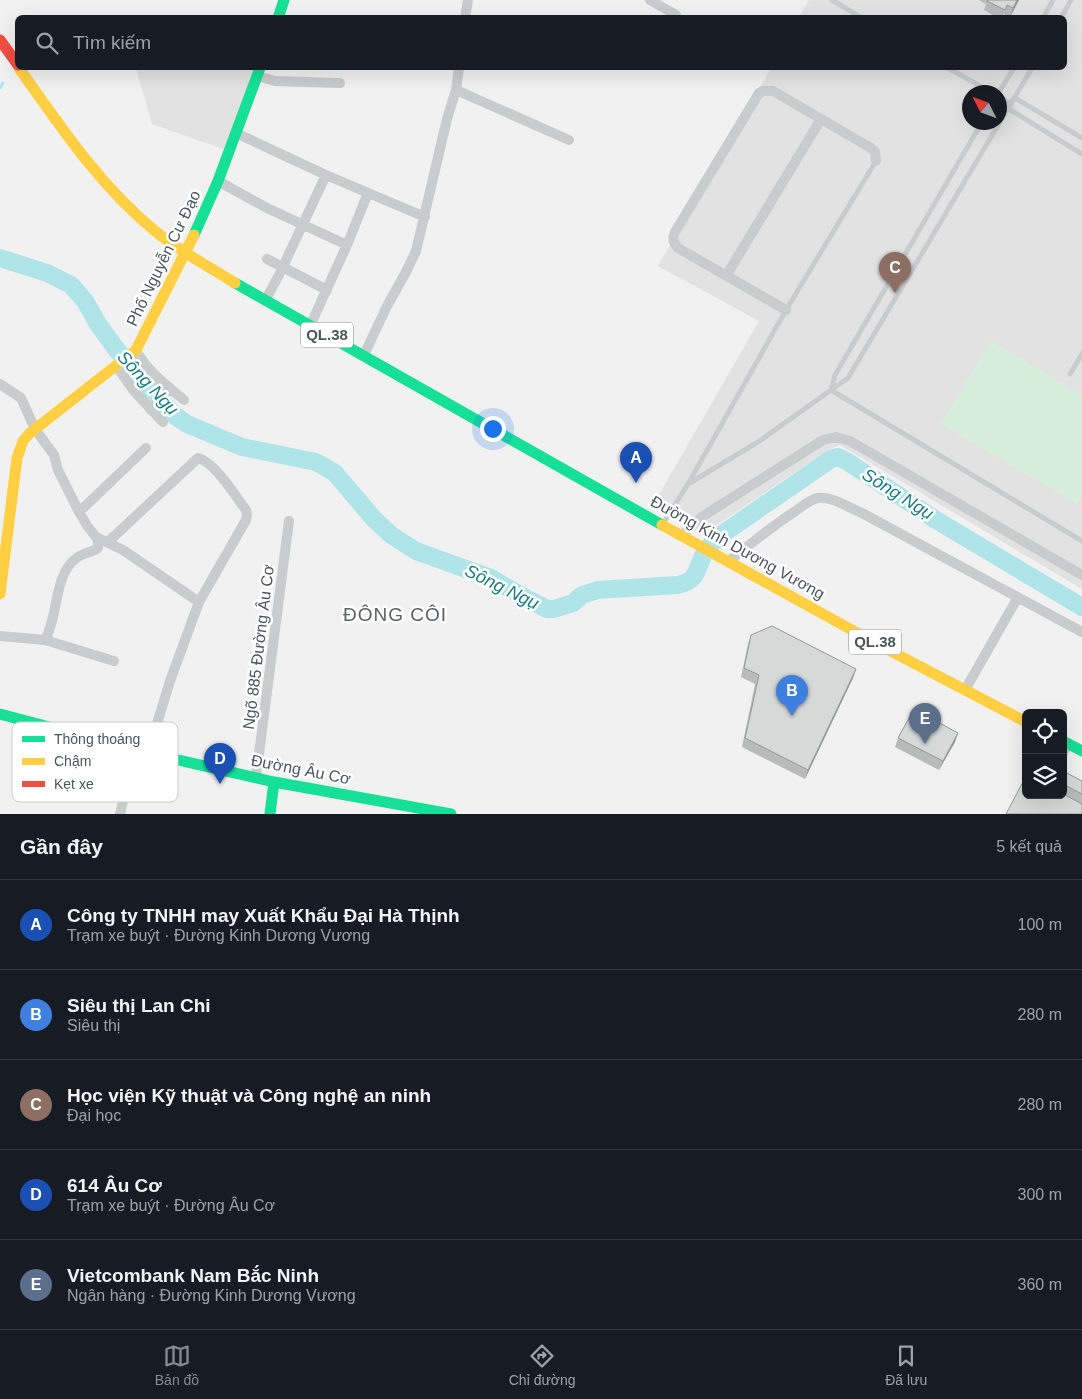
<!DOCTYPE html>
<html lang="vi">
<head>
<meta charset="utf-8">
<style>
	body { margin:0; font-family:Helvetica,sans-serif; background:#242831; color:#f1f3f6 }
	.controls { position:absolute; right:15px; bottom:15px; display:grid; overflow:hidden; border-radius:8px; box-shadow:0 5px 20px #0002 }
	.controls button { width:45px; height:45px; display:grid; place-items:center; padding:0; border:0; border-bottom:1px solid #363941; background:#171b24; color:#f1f3f6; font:25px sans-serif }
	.compass { position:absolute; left:962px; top:85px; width:45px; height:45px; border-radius:50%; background:#171b24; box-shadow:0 5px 20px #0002; rotate:312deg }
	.you { position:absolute; left:492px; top:428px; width:18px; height:18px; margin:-12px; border:4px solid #fff; border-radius:50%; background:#1a73e8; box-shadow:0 0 0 8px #1a73e833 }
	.badge { display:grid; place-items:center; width:32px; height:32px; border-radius:50%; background:#848c90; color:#fff; font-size:16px; font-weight:700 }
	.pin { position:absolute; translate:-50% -41px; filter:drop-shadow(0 1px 2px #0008) }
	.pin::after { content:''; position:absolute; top:26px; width:18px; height:15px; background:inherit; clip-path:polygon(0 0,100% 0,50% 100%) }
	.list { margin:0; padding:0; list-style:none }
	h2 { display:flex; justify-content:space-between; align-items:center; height:65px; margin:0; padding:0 20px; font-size:21px }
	h2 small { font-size:16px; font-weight:400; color:#9ea1a6 }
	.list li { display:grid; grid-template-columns:32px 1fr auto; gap:15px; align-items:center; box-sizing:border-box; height:90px; padding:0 20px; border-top:1px solid #363941 }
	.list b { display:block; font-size:19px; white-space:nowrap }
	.list p { margin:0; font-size:16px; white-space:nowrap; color:#9ea1a6 }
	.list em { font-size:16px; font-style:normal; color:#9ea1a6 }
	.icon { flex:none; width:28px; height:28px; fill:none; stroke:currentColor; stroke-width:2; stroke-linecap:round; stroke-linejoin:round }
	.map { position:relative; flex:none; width:1082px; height:814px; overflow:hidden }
	.search { position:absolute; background:#171b24; box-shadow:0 5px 20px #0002; left:15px; right:15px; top:15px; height:55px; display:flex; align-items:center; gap:12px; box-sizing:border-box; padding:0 18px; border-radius:8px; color:#9ea1a6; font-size:19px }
	.sheet { height:515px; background:#171b24 }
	nav { display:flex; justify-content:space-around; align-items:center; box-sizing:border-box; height:70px; border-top:1px solid #363941; background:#171b24; font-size:14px; color:#9ea1a6 }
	nav a { display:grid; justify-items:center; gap:2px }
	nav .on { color:#848c90 }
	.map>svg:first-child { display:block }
	.education { fill:#e3e2e2; fill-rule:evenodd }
	.green { fill:#d7eedd }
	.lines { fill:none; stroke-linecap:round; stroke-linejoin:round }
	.stream { stroke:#afe5e8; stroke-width:3 }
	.river { stroke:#afe5e8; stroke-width:18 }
	.lane { stroke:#c9cccc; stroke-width:5 }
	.street { stroke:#c9cccc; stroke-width:10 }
	.fast { stroke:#16e098; stroke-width:11 }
	.slow { stroke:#ffcf43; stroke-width:11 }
	.jam { stroke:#f24e42; stroke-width:11 }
	.wall { fill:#b9bbbb }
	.shaded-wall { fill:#969898 }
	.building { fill:#d7d9d9; stroke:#969898 }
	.labels { text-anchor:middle; stroke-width:5; stroke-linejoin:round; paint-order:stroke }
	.shield { fill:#fff; stroke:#80898d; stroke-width:1 }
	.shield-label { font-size:15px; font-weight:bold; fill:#49565c }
	.street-label { font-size:16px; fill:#49565c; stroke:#fff }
	.water-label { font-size:18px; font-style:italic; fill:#177d83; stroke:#fff }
	.quarter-label { font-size:19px; letter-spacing:1px; fill:#5d6164; stroke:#fff }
	.key { fill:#fff; stroke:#c8ccce; stroke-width:1 }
	.key-label { font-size:14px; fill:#49565c }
</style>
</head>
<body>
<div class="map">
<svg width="1082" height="814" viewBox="0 0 1082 814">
	<rect width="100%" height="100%" fill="#f1f1f1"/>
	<path class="education" d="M809,0H1082V589L840,445L828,450L708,531L657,498L759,321L658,266L771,68H1064V18L799,17ZM970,92H1000V122H970Z
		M136,68H256L226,150L152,124Z"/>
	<path class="green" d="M991,341L1082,395V495L1077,504L941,424Z"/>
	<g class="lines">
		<path class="stream" d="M0,88L3,83"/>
		<path class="river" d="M0,258L47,273L71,285L85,301L98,324L116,349L174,415L187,424L242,447L316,462L335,473L373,518L391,535L416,551L491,578L522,596L547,609H554L573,603L582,595L598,590L678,585C698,580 695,572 703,556C707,548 712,543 718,537L831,459L838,457L848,462L936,520L1082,607"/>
		<path class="lane" d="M832,0L862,18
			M1043,18L1053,0
			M1061,18L1071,0
			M948,68L991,92
			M999,92L1014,68
			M1000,97L1011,104
			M1015,98L1082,138
			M1009,109L1082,154
			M982,122L835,375L831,390L1082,541
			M1070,374L1082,354
			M688,484L786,310L876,161
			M664,522L688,484L758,442L848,378L1032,68
			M1063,758L1069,747"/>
		<path class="street" d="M650,0L676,15
			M465,18L468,0
			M257,76L275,81L340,83
			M456,90L569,140
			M236,133L326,175L425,217
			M218,181L267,208L347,245L310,326
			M347,245L368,193
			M267,259L327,290
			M726,276L821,119
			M265,301L280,273L326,175
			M786,310L678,248C673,242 672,239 675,232L759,93L763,91H773L871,148L875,152L876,161
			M136,350C147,371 166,385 184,400
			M364,355L387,306L406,272L416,251L447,119L456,90L459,68
			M117,367L133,390L163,422
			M0,384L21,398L35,429L54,455L58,470L79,512L88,527L96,537L123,550L199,602
			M151,410L170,388
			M79,512L146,448
			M682,535L703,516L823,440L836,437L850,441L1082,575
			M108,542L198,458C215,462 235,496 246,510L247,515L246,520L199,602L170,681L148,753
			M729,561C750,544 771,527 794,512C801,507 809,500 818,498C832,496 849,508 862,513L1082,632
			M0,636L45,640C58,618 54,577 74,560C81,553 90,553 98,548V541L96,537
			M45,640L114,661
			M965,690L1018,597
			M256,777L289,521
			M120,814L135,750"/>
		<path class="fast" d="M278,18L284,0
			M194,235L218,181L260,68
			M235,283L662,525
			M0,714L148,753L274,782L451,814
			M1063,741L1082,751
			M270,814L274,782"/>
		<path class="slow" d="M19,68C60,126 100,186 155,231C179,251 208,266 235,283
			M662,525L879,645L1026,722
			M0,594L17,458L23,441L30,433L136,350L194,235"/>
		<path class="jam" d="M0,40L18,65"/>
	</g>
	<path class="wall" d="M979,0H1019L1010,17L1004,14L1002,18H998L984,10L986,4Z
		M751,635L856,669L853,678L805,779L742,747L755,684L741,677L748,644Z
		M898,738L955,742L939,770L895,747Z
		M1063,771L1082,781V814L1063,795Z"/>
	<path class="shaded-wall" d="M1017,0H1019L1010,17L1013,8Z
		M856,669L853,678L805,779L808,770Z
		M958,733L955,742L939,770L943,761Z"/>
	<path class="building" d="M988,0H1017L1013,8L1007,5L1005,10L987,1Z
		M772,626L856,669L808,770L745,738L759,675L744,668L751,635Z
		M914,709L958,733L943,761L898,738Z
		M1063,771L1082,781V794L1063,784Z
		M1026,776V795H1063V794L1082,804V814H1006Z"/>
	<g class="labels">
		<g class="shield">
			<rect x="301" y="322.5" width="52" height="25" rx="4"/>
			<rect x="849" y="629.5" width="52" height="25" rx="4"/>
		</g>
		<g class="shield-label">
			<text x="327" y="340">QL.38</text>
			<text x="875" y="647">QL.38</text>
		</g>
		<g class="street-label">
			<text transform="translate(163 258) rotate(-64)" y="6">Phố Nguyễn Cư Đạo</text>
			<text transform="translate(738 547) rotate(29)" y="6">Đường Kinh Dương Vương</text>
			<text transform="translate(258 647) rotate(-83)" y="6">Ngõ 885 Đường Âu Cơ</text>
			<text transform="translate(301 769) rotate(11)" y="6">Đường Âu Cơ</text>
		</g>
		<g class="water-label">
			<text transform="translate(148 383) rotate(47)" y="6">Sông Ngụ</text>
			<text transform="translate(898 494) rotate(32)" y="6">Sông Ngụ</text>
			<text transform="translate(502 587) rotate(26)" y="6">Sông Ngụ</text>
		</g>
		<g class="quarter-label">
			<text x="395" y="621">ĐÔNG CÔI</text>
		</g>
	</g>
	<rect x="12" y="722" width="166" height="80" rx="8" class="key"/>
	<rect x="22" y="736" width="23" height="6" fill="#16e098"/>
	<rect x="22" y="758" width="23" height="7" fill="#ffcf43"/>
	<rect x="22" y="781" width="23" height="6" fill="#f24e42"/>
	<g class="key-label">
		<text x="54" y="744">Thông thoáng</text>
		<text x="54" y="766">Chậm</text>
		<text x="54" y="789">Kẹt xe</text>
	</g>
</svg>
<div class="controls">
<button><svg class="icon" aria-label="locate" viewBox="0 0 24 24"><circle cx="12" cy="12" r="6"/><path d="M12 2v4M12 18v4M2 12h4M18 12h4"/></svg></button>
<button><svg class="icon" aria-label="layers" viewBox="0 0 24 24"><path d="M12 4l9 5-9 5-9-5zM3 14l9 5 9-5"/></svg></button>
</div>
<svg class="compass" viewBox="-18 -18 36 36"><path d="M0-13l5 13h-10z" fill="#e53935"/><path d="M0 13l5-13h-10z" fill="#9ea1a6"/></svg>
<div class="you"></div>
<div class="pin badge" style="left:636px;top:483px;background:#1a4fb4">A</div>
<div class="pin badge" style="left:792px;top:716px;background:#3f7fe0">B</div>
<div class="pin badge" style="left:895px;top:293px;background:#8d6e63">C</div>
<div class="pin badge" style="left:220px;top:784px;background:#1a4fb4">D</div>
<div class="pin badge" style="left:925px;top:744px;background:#5c6f8a">E</div>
<div class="search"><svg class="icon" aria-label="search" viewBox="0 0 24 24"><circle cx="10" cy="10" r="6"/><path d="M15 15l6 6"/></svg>Tìm kiếm</div>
</div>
<section class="sheet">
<h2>Gần đây<small>5 kết quả</small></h2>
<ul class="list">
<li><span class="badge" style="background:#1a4fb4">A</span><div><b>Công ty TNHH may Xuất Khẩu Đại Hà Thịnh</b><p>Trạm xe buýt · Đường Kinh Dương Vương</p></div><em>100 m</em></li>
<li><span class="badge" style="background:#3f7fe0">B</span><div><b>Siêu thị Lan Chi</b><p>Siêu thị</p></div><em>280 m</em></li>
<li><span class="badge" style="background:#8d6e63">C</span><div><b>Học viện Kỹ thuật và Công nghệ an ninh</b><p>Đại học</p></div><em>280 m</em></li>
<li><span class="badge" style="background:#1a4fb4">D</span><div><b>614 Âu Cơ</b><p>Trạm xe buýt · Đường Âu Cơ</p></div><em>300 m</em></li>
<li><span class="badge" style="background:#5c6f8a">E</span><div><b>Vietcombank Nam Bắc Ninh</b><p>Ngân hàng · Đường Kinh Dương Vương</p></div><em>360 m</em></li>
</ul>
</section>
<nav>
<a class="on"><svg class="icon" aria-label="map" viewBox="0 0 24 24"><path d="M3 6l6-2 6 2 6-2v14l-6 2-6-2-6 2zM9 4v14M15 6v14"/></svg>Bản đồ</a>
<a><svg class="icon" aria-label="directions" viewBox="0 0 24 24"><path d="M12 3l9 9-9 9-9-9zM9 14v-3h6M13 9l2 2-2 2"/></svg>Chỉ đường</a>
<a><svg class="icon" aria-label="saved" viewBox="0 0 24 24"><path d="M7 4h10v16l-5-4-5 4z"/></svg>Đã lưu</a>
</nav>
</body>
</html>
